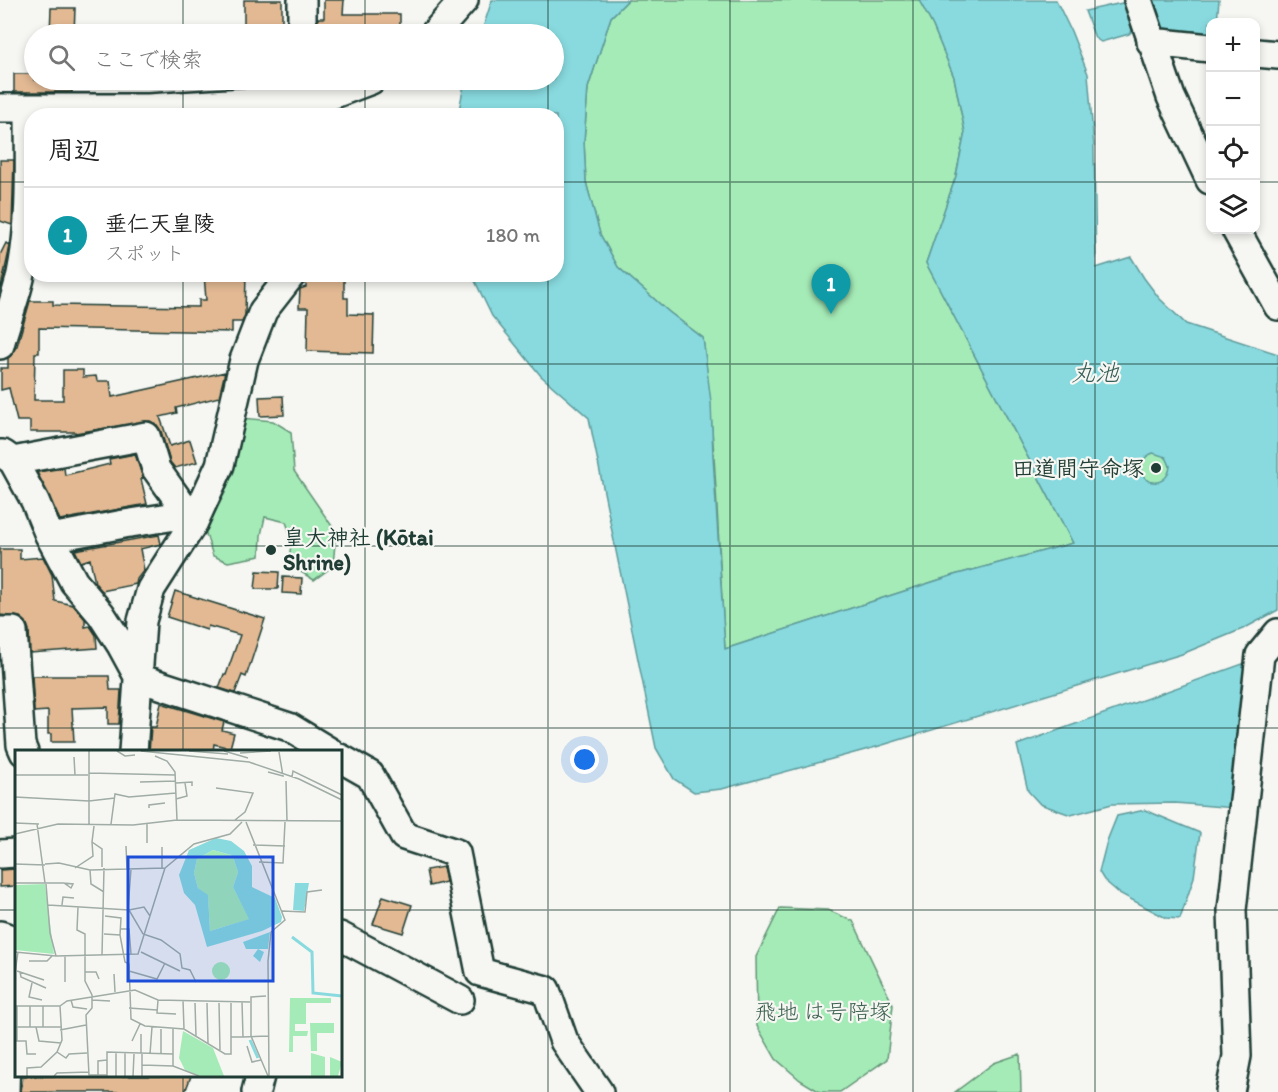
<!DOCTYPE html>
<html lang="ja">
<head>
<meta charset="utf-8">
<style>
	body { margin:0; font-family:Itim,"Klee One",sans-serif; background:#f2f2f2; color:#222 }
	.controls { position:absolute; right:18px; top:18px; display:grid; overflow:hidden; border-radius:12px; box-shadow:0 3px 9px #0003 }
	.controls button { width:54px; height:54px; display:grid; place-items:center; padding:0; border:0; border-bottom:2px solid #e0e0e0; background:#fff; color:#222; font:30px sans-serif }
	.you { position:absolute; left:585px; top:760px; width:21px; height:21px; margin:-15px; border:4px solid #fff; border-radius:50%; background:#1a73e8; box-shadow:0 0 0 9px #1a73e833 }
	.badge { display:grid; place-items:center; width:39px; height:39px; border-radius:50%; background:#1f3d34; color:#fff; font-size:20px; font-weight:700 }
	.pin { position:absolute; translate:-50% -50px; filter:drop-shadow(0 2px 3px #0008) }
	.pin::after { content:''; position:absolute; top:32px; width:21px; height:18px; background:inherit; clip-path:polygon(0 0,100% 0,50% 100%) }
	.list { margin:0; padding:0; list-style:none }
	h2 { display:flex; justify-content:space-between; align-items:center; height:78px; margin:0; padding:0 24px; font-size:26px }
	h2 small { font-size:20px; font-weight:400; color:#767676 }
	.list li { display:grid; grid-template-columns:39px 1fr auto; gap:18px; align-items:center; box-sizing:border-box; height:96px; padding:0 24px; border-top:2px solid #e0e0e0 }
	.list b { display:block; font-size:22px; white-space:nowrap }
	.list p { margin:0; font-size:20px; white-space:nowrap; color:#767676 }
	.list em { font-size:20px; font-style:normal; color:#767676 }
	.icon { flex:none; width:33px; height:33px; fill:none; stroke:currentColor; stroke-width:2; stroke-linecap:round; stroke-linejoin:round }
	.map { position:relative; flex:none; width:1278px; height:1092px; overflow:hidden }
	.search { position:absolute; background:#fff; box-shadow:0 3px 9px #0003; left:24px; top:24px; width:540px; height:66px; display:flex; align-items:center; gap:15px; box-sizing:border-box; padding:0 21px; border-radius:33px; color:#767676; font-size:22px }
	.panel { position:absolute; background:#fff; box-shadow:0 3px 9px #0003; left:24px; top:108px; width:540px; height:174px; border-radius:24px }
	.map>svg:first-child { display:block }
	.green { fill:#a5ebb7; stroke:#629476; stroke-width:1.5 }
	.water { fill:#88dadf; stroke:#5e9b9b; stroke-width:1.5; fill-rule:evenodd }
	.building { fill:#e2b993; stroke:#1f3d34; stroke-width:1.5 }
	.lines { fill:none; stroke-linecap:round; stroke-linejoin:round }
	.minor-casing { stroke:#1f3d34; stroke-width:32 }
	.minor { stroke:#f6f6f2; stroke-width:27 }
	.grid { fill:none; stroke:#1f3d34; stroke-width:1.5; stroke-opacity:0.55 }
	.poi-dot { fill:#1f3d34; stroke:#f6f6f2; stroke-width:2 }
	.labels { text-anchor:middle; stroke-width:4.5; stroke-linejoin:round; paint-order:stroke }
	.poi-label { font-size:22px; font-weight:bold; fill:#1f3d34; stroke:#f6f6f2; text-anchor:end }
	.park-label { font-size:22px; fill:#3a604e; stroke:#f6f6f2 }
	.water-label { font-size:24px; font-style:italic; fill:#345c56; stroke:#f6f6f2 }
	.inset-river { fill:none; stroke:#88dadf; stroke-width:3 }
	.inset-road { fill:none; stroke:#a0aca6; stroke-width:1.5 }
	.view { fill:#1d4ed8; fill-opacity:0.15; stroke:#1d4ed8; stroke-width:3 }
	.inset-edge { fill:none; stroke:#1f3d34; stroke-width:3 }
</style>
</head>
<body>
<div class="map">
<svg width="1278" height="1092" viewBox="0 0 1278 1092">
	<rect width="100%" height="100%" fill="#f6f6f2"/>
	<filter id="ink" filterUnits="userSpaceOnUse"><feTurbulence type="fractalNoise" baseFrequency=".0167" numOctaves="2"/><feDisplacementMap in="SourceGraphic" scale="12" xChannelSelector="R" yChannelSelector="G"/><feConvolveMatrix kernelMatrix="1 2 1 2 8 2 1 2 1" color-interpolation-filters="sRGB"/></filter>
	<g filter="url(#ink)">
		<path class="green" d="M628,0H919L933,26L954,77L965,132L956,176L926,263L1073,543L954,575L725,649C718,546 716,440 703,338L669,312L618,267L600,234L586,182L584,141L588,88L611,17Z
			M241,418L273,421L291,432L294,471L336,532L333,566L314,580L296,569L289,558L292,539L286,522L265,517L261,535L260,556L228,562L213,556L205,531L225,493L236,458Z
			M1140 468a15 15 0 1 1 30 0a15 15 0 1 1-30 0Z
			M780,908L828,910L853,921L893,1005L887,1059L840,1092H820L800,1080L776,1059L757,1026L756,957Z
			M1020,1054L1021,1092H955L994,1063Z"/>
		<path class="water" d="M492,0H628L611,17L588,88L584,141L586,182L600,234L618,267L669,312L703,338L711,402L713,456L725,649L954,575L1073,543L926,263L956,176L965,132L954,77L933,26L919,0H1056L1071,31L1088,74L1094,147L1096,268L1131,257L1144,278L1159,298L1186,324L1278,354V610L1245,628L1182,654L876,747L722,789L694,792L674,779L656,748L589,418L541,376L492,316L472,275L556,274V116L458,115L465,80H554V34H481ZM1153,453L1166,457L1170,466C1169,479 1158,486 1147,480C1137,470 1140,458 1153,453Z
			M1152,0H1219L1217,22H1210V41L1160,35Z
			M1127,2L1132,31L1129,34L1101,42L1095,38L1085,11Z
			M1248,662L1235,808L1175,803L1112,804L1071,815L1040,804L1028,791L1017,745Z
			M1145,810L1200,833L1194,877L1180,919L1166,918L1119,893L1104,880L1099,872L1107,841L1117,816Z"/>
		<path class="building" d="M244,0H282V34H244Z
			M324,0H344L343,14H400V34H318V18H324Z
			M51,8H75L74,34H50Z
			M14,74H34V80H72V92H14Z
			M0,160H14L12,225L0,221Z
			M6,243L10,245L9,251L0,292V255Z
			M204,274H246L245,315L242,322H232V332L39,328V353H35L34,400H63V370H83V377L96,376L97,381H110L112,397L225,372L219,397L176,408L177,413L160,417L170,446L190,440L197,462L175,468L170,462L161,431L157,425L150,421L75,433V432H30V421H17L9,388L1,390V368H8V358L17,346L30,301H53V305L199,307V300H206Z
			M307,274H344V298H348V314L374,315L373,353L307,351L308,308H299L300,289L306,287Z
			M283,396L284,415L260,416L259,397Z
			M135,454L143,478L141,479L147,504L60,520L37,472L64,468L65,475L110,464L109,459Z
			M159,535L161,544L140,549L144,570L137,579L136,584L102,591L95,583L90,559L81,562L75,550Z
			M0,549H20V559L43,557L52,575L55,601L73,605L85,619V627L90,626L96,635L97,648L30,653L29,630L26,622L20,617L0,615Z
			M257,571L279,572L278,589H255Z
			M283,577L302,578L301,594L282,593Z
			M175,591L265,619L246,677L242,675L235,693L219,688L224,674L226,675L240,635L208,626L207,630L167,617Z
			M32,676H109L110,690H121L119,724H108V707L72,708L74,742H51V734H48V711L34,712Z
			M161,703L224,722L222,730L234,733L230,748L214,744L213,752H149L151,727H156Z
			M443,867L446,882L429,886L426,870Z
			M16,869V886L0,887V870Z
			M383,896L412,905L403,933L373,924Z
			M23,1076H191L185,1092H21Z"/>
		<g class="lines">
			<g class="minor-casing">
				<path id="minor" d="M302,0V34
					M1138,0L1171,97L1210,180
					M434,34L464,0
					M1151,42L1210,48
					M1256,53L1278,55
					M0,108H148L326,97L371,80
					M1236,230L1278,306
					M0,345C6,321 16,298 21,274C32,220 29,163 29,108
					M0,454H3L13,461L146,436L156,469L194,522
					M13,461L35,501L49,535L74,582L101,614L121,645L139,678L289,727L330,752
					M51,538L124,524L189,514
					M0,631H13L21,745L24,752
					M133,752L142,621L151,589L194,522L220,465L244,360L263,311L292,274
					M340,758L370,775L404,836L456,853L480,972L546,990L564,1041L599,1092
					M0,854L16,853
					M0,935L9,938L5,1092
					M340,936L460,1000
					M256,1092L260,1076
					M1230,1092L1237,1056L1232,910L1260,655L1278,633"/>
			</g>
			<use href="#minor" class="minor"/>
		</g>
	</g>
	<path class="grid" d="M183,0V34M365,0V34M548,0V34M730,0V1092M913,0V1092M1095,0V1092M183,80V116M365,80V116M548,80V116M0,182H32M556,182H1210M1256,182H1278M183,274V752M365,274V1092M548,274V1092M0,364H1278M0,546H1278M0,728H1278M0,910H16M340,910H1278M183,1076V1092"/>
	<g class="poi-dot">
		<circle cx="1156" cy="468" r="6"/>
		<circle cx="271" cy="550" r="6"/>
	</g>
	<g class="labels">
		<g class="poi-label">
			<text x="1144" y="476">田道間守命塚</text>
			<text x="283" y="545" text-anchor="start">皇大神社 (Kōtai<tspan x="283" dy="25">Shrine)</tspan></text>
		</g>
		<g class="park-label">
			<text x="823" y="1019">飛地 は号陪塚</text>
		</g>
		<g class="water-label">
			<text x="1095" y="381">丸池</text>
		</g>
	</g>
	<g transform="translate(15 750)">
		<rect width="327" height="327" fill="#f6f6f2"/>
		<path d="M198,100L216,105L219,110L223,122L218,137L235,169L195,181L193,146L183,138L179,123L182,109ZM30,134L39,204L0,200V135ZM197 221a9 9 0 1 1 18 0a9 9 0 1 1-18 0ZM275,248H316V253H291V274H280V281H293L292,286H278V302H294H274ZM295,273H319V283H302V301H296ZM168,281L198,298L209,326H185L170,320L164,308ZM296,303L310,307V326H296ZM315,307L327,312L323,326H315Z" fill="#a5ebb7"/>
		<path d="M201,88L216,91L229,101L237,116V137L260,148L267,167L266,172L247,181L192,197L180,155L169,143L164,125L174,100ZM198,100L216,105L219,110L223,122L218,137L234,169L195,181L193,145L183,138L179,123L182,109ZM280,133H294L289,161L278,160ZM255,182L253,199H243L249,202L245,212L238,206L243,199H231L228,192Z" fill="#88dadf" fill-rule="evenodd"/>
		<path class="inset-river" d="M277,187L297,202L298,243L327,246M235,290L243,308"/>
		<path class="inset-road" d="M74,1V74M102,1L110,6L120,5M126,1L234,12L284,29L327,50M174,1L213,4M209,1L233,8M225,3L256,1M140,6L152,11L160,22L162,70M59,7L60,25M253,22L268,26L264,2M74,23L160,25M0,25H73M277,27L278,21L327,45M271,31L272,71M125,32L161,31M161,33L177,32V36M201,38L238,43L230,62L220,70M0,47L74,51L100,48M161,49L172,46L170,33M134,58V55L150,53M231,72L270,170L256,182L253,211L254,326M0,73L24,74M132,73V93M22,74L30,133M96,74L100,44L114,47L161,43M79,76L77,92L87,99V117M0,84L43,74L118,75L162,70L327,71M238,95L270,96M111,96L112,119M147,97V118M244,112L268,113L270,72M0,114L30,115M30,114L44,113L75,120L150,118L179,94L215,84L227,72M60,118L78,106L77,92M75,120L76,134L89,142M0,133H49L56,138L58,134L49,133M31,134L35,183L41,206M33,155L114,160L129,157L135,166M47,155L48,147L59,148M63,157L62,180L70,184V231L77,245V258L71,265L74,325H92M113,159L116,119M114,160L128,184L146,190L165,204L167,218L175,220L181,232M267,161L290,162L292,142L307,140M90,166L106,168L105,185M106,179H114L116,204M89,184L105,185L110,212L114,214L116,269L130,276L169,279L210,304H216V253M0,202L41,206L123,204L150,118M126,202L165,221M50,205V232M87,205L89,118M14,211H32L37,206M2,221L29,230M114,221L142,229L150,213M5,222L6,227L31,238M70,222H81L84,229M0,223L3,202M99,224L100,242M17,233L14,247L27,250M251,246L236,247V286L253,326M56,250L58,257L72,259M77,250L95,251M143,250L142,263L161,264M168,250L169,279M180,253L181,286M192,253L193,293M204,253L205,300M0,256H45M28,256V277M114,258L142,260M0,277H46M15,277V256M21,277L24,291L46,293M158,279V316M45,280L71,275M216,287H228L227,252M228,287L254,286M1,291H11L12,304H21M2,291V256M117,291L125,274M232,296L237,312L246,310M42,302L51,308L54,304L72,303M126,304V284M135,304L137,277M146,304V279M127,315L158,316L184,326M83,325V311L92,310M12,326V318L26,317L42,302L47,290L45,256L52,251L120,240L143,250L235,252M39,326L42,323L74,322M92,326V302L158,304M101,326V302M110,326V302M118,326L119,304M127,326V304"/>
		<path class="view" d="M113,107H258V231H113Z"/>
		<rect width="327" height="327" class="inset-edge"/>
	</g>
</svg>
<div class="controls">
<button>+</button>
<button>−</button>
<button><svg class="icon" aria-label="locate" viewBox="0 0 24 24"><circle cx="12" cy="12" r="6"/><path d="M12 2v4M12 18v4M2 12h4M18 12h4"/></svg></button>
<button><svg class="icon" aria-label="layers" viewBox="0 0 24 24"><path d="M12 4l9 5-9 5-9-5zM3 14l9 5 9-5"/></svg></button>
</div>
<div class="you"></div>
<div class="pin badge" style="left:831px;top:314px;background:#0f9aa8">1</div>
<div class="search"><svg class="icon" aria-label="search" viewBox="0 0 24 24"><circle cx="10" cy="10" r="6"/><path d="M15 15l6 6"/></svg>ここで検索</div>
<section class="panel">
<h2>周辺<small></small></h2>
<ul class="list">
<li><span class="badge" style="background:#0f9aa8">1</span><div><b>垂仁天皇陵</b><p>スポット</p></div><em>180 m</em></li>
</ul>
</section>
</div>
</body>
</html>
